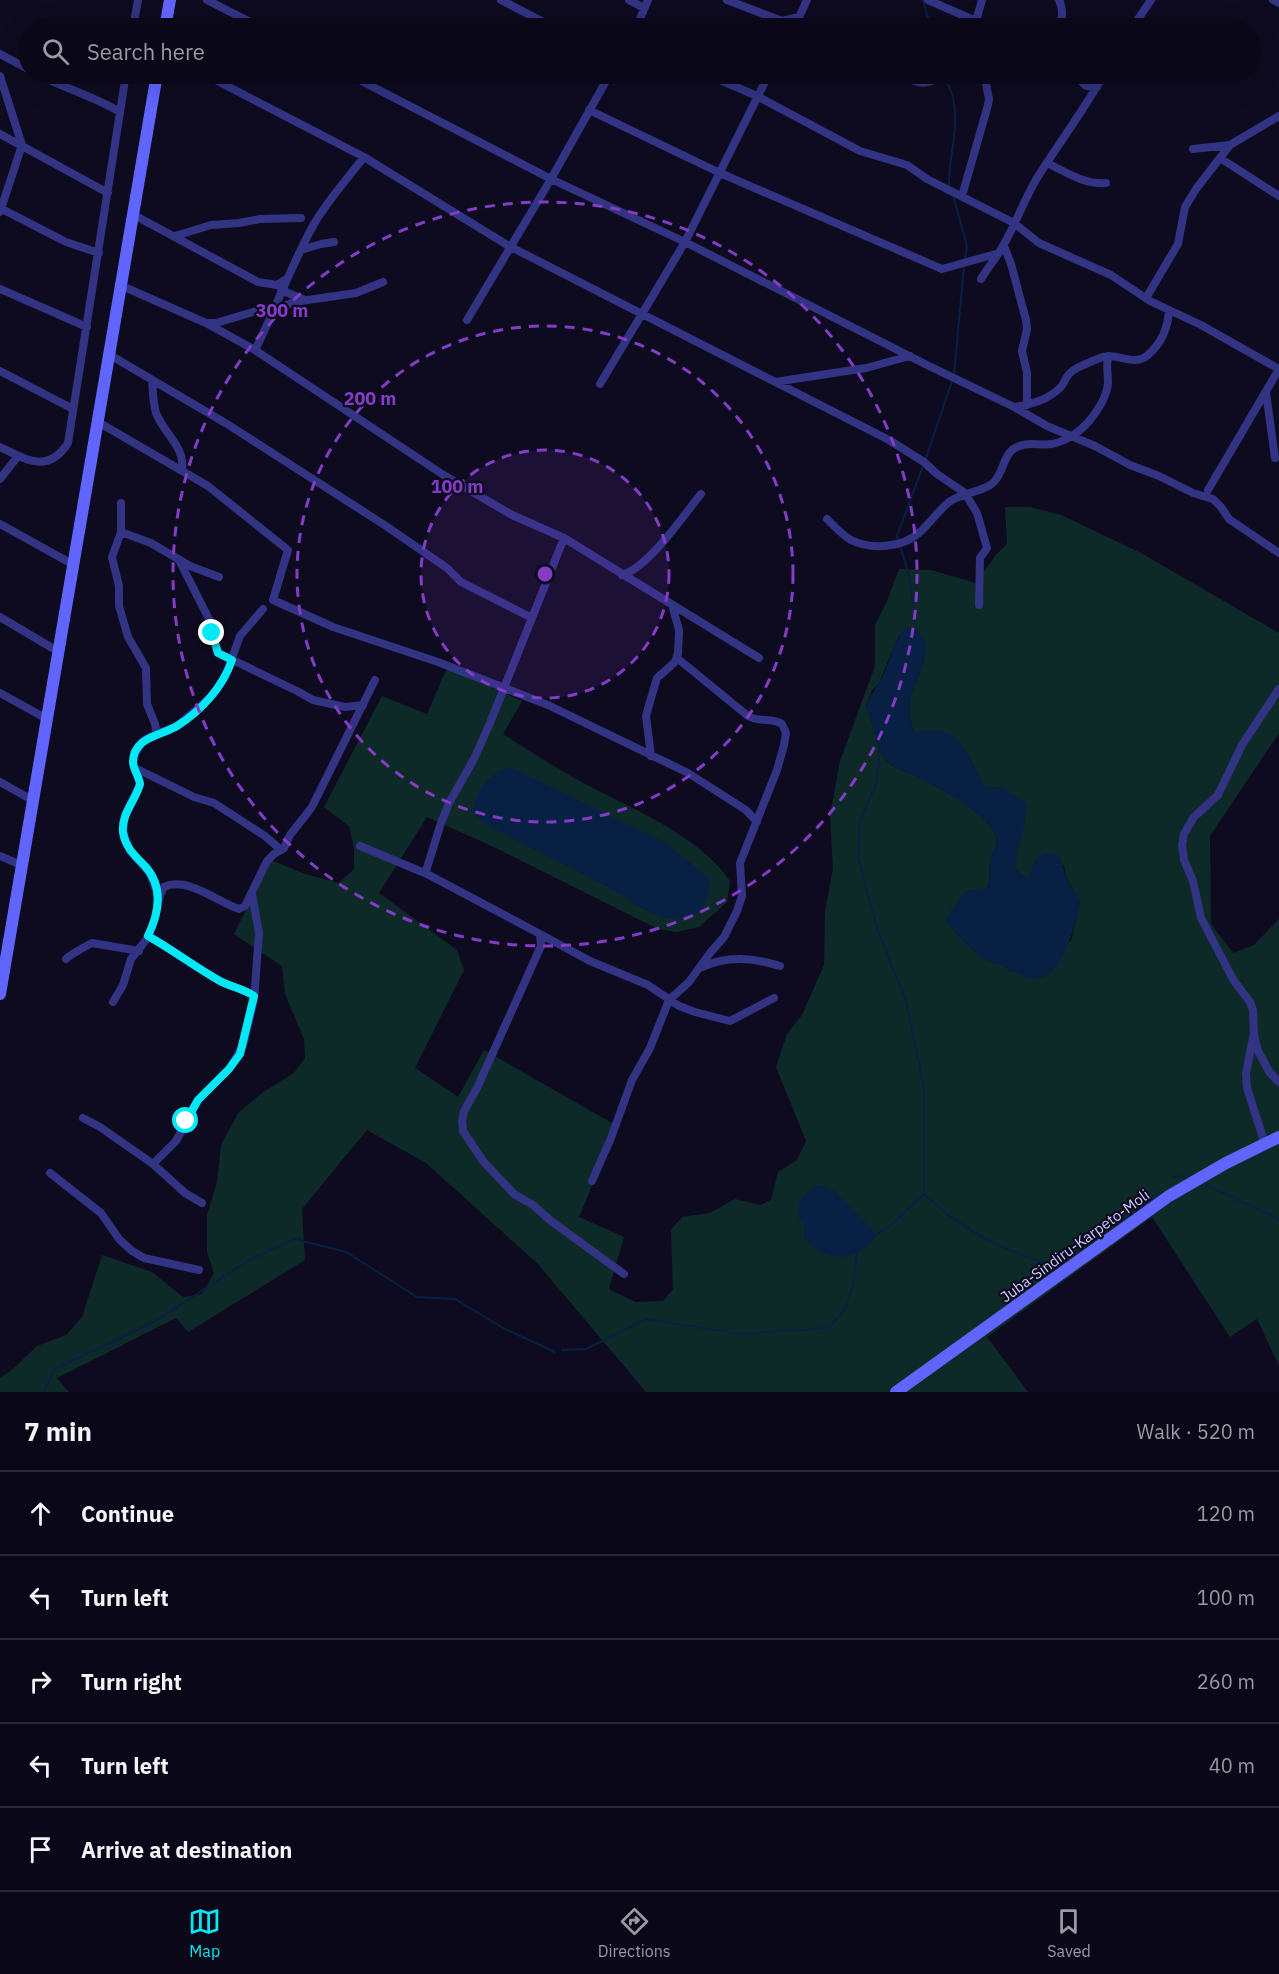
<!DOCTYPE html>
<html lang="en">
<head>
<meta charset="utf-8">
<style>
	body { margin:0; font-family:"IBM Plex Sans",sans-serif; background:#131121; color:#f1f3f6 }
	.stop { position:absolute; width:18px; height:18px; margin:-14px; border:4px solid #00e9f5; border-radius:50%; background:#fff }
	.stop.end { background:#00e9f5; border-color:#fff; box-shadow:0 2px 6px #0008 }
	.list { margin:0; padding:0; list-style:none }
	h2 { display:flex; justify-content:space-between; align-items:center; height:78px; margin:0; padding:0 24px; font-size:26px }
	h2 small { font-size:20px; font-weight:400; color:#999aa2 }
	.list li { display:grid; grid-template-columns:39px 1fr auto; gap:18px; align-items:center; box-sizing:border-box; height:84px; padding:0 24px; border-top:2px solid #2a2937 }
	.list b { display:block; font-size:22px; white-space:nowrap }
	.list em { font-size:20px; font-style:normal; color:#999aa2 }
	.icon { flex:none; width:33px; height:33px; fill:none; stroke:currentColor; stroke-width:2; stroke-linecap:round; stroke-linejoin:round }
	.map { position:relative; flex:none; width:1279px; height:1392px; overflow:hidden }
	.search { position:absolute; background:#0a0818; box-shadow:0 6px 24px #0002; left:18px; right:18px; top:18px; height:66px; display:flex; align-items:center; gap:15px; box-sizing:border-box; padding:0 21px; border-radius:33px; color:#999aa2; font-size:22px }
	.sheet { height:498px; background:#0a0818 }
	nav { display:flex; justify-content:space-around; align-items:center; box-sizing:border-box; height:84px; border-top:2px solid #2a2937; background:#0a0818; font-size:16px; color:#999aa2 }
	nav a { display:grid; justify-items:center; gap:3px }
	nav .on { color:#00e9f5 }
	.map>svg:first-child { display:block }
	.green { fill:#0e2a28; fill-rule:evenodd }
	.water { fill:#072043 }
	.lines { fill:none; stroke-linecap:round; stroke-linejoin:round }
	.stream { stroke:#072043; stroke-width:2 }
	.street { stroke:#323383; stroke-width:8 }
	.secondary { stroke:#6165ff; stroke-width:12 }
	.route { stroke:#00e9f5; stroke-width:8 }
	.ring { fill:none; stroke:#833cc5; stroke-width:3; stroke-dasharray:10 8 }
	.labels { text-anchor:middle; stroke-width:4.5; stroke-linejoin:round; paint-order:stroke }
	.street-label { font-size:15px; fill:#cecaff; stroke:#0e0b20 }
	.centre { fill:#833cc5; stroke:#0e0b20; stroke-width:3 }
	.ring-label { font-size:18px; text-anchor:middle; font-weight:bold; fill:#833cc5; stroke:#0e0b20; stroke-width:4.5; stroke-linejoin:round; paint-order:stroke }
</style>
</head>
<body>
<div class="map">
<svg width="1279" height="1392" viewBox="0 0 1279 1392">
	<rect width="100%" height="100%" fill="#0e0b20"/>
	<path class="green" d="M1005,507H1030L1061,515L1141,553L1279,633V733L1210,836L1211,924L1233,953L1254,945L1279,919V1366L1257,1319L1230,1337L1152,1217L987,1337L1028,1392H646L538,1264L426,1163L367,1130L302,1209L305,1260L188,1332L176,1318L57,1378L69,1392H0V1378L13,1369L37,1346L66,1335L82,1317L102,1255L152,1272L183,1297L202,1294L214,1273L207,1252V1215L217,1182L221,1145L238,1113L262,1093L294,1073L305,1058L304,1039L285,994L282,966L234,934L271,860L305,874L339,883L354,869V848L349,826L324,807L382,696L427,714L447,668L522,701L503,734C526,749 550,764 574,778C623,805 699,834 730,881L727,902L699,927L676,932L658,929L496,848L427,817L379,893L457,950L464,970L415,1068L458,1097L484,1050L617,1126L579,1217L624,1237L609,1289L635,1302L663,1301L673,1289L671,1230L682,1217L710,1213L735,1199L760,1205L771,1200L778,1172L797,1160L806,1141L776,1067L787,1034L802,1015L824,965L825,911L833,869L830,815L840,761L875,666V625L887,601L899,569L931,570L976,583L995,556L1007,544ZM899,635L924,660C914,686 903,705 914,732H925L970,758L975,772L985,787L1004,788L1016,870L1024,877H1029L1064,865L1066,877L1080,902L1071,941L1011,971L1002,965L989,962L966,891L987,889C991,878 989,874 990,863C991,853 999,846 996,836C991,815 932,783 913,774C906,771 897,769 891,765C875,754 876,725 866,707L871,692L879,683ZM804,1223L851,1254L847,1256L804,1238Z"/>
	<path class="water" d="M906,627L916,628L926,641C925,647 926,654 924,660C918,688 901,700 914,732C921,732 930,730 938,731C964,733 972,768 985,786L1004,788L1027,803C1027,825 1015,850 1016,870L1024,877H1029L1035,859L1047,852L1060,857L1066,877L1080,902C1077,922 1062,977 1037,979C1025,980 1014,972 1003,966C999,964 994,964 990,962C976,955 955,934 946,921L949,913L966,891L987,889C991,878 989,873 990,862C991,853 999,846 996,836C991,815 932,783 912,774C906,771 897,769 891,765C875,754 876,725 866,708C870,696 873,692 879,683C890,665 892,643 906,627Z
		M513,768L666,843L709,878C711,899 703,918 679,919C654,920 629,899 608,887C567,865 524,845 482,822L473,813C475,791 490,770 513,768Z
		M819,1185L834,1190L877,1235C856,1263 827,1264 804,1238V1223L798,1217C798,1201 804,1192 819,1185Z"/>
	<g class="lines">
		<path class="stream" d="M923,0L931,28
			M943,76C947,83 952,91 953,98C960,128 948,158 949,188
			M953,195L967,246L965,259
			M954,376L964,265
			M925,461L952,381
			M898,540L897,536L923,466
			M900,545L910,580L916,630
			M880,751L876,785L860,820L858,858L878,931L906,1001L924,1088V1194C952,1221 983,1240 1019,1254C1029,1257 1040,1263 1050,1264C1059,1264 1068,1257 1075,1252H1083
			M1173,1177L1177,1176L1191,1179
			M1202,1183L1279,1219
			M1126,1220L1159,1192
			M876,1235L889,1227L924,1194
			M562,1350L586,1349L647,1319L741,1334L829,1328L846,1307L853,1286L857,1253
			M44,1392L54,1370L157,1320L251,1259L295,1239L346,1252L417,1297L455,1299L505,1329L555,1352"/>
		<path class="street" d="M207,0L262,28
			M501,0L555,28
			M629,0L644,8
			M727,0L782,21L799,17
			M928,0L976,21
			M1273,0L1279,3
			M133,28L138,0
			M636,28L648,0
			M794,28L807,0
			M978,28L976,21L982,0
			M1059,28C1062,18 1064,10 1059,0
			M1132,28L1151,0
			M0,54L28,69
			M36,74C64,88 93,96 120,112
			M204,74L364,157L509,246L889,440L924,462L937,474L965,493L977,513L987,548L980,558L979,605
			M348,74L551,179L685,242L929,366L1014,407L1047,426L1095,446L1130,465L1159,476L1193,493L1213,499L1221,507L1229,519L1279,553
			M706,74L757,96L860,151L907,165L927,179L1014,223L1039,243L1111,275L1150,301L1201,325L1279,369
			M898,74C918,83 925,88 945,74
			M1074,74L1086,86L1097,87
			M0,76L22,145L0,212
			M589,110L720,173L942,269L996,254
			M0,134L108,193
			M1193,149L1230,145
			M1220,158L1279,196
			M1047,163C1066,172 1085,185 1106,183
			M962,196L988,105L989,99L984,74
			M0,208L66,242L99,253
			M134,215L258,282L277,285L285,280
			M175,236L211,225L239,223L260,219L301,218
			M1004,246L1011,264L1026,320L1027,329L1022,351L1027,373V405
			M301,250L321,244L334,242
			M981,279C988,267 998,256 1004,244C1016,223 1024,200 1037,178C1059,143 1084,110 1104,74
			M122,286L206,323L255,350L442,474L512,515L564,538L759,658
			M0,289L87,327
			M281,290L305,300
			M1146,298L1178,244L1185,207L1196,189L1230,145L1279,116
			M467,320L551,179L610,74
			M207,323H216L256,311L275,310L294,302L356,293L383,282
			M255,350C276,309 291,265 314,224C328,200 347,179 364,157
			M110,355L227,424L386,526L447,568L461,582L532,618
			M0,371L73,409
			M152,380C153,391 153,402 156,413C164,434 186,447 182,471
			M775,382L866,368L910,356
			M600,384L685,242L769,74
			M1266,392L1275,458
			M1015,407C1032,404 1048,400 1061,387C1065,382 1066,376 1071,372C1078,366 1091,362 1100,358C1116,351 1133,368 1148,355C1162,343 1168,328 1169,310
			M98,422L208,486L288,550L273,600L333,627L438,662L548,705L688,773L746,810L757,822
			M0,447C27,460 48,474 68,443L126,74
			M0,479L18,456
			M1208,490L1279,369
			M121,503V532L112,557L119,586V606L128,637L146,668L147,704L155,724L157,734
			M827,519C834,526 842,535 851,540C871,550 903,548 920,532C930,523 938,511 949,502C963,492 984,492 994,482C1003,473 1003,458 1012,450C1025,440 1038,446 1052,444C1067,441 1081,431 1090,420C1098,410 1107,396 1108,383C1108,373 1106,366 1108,356
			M0,524L74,565
			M121,532L151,543L190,566L219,577
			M564,538L490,723L474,759L449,803L441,823L426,871L427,874L540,934L541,946L477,1088L464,1111L462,1120L463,1131L483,1161L514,1194L533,1205L551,1221L624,1274
			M179,560L210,621L214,642L218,653L297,691L313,700L345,707L363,705
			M622,575C649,567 683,516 701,494
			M0,617L59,652
			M1279,689L1242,745L1218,795L1194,817L1184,834L1182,845L1184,860L1193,881L1201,918L1234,981L1250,1002L1253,1010L1254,1035L1258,1051L1270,1073L1279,1082
			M0,693L47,719
			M651,756L646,716L649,705L657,678L675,662L678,653L679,630L672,605
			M135,768L194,797L214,803L265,836L281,850
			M0,782L34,801
			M360,846L427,874
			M0,856L21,865
			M159,897L149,872L130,851L123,832L125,815L140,784L133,763L134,756L142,742L151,736L177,726L213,695L225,677L240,636L263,609
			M540,934L590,961L648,985L679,1006L695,1012L730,1021L774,998
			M148,936C173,950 195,967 220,981C231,987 244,989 254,996
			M66,959C68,956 88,945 92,943L139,951
			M702,967C728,955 754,958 780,966
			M113,1002L123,985L131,959L146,940L155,919L160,895L164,887C188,876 217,902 239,909L245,906L267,861L274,854L284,848L290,835L312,807L375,680
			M1253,1038L1246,1073L1247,1088L1265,1144
			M83,1118L100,1127L153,1164L185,1193L202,1203
			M153,1164L176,1141L198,1100L229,1069L243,1046L254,1000L259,933L252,894
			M50,1173L101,1213L119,1239L132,1251L144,1258L199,1270
			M592,1181L611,1138L632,1080L650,1048L669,1000L689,982L710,953L724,937L737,911L742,896L740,863L777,770L784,745L786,733L782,724C772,717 759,723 748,716L677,658"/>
		<path class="secondary" d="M165,28L170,0
			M0,994L157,74
			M896,1392L1169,1196L1226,1163L1279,1137"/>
	</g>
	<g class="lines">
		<path class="route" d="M186,1121L198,1100L229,1069L240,1054L254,996C244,989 231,987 220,981C195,967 173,950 148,936C159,913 164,887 145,866C135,856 125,847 123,832C121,814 136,800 140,784C139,776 133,769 133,762C133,737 161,736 177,726C201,711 223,687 232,660L218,653L212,633"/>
	</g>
	<circle cx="545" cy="574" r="124" fill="#833cc5" fill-opacity=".12"/>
	<g class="ring">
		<circle cx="545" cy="574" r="124"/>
		<circle cx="545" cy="574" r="248"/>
		<circle cx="545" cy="574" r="372"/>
	</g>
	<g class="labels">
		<g class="street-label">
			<text transform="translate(1075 1246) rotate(-36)" y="5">Juba-Sindiru-Karpeto-Moli</text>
		</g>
	</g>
	<circle cx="545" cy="574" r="9" class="centre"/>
	<g class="ring-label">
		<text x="282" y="317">300 m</text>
		<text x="370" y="405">200 m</text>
		<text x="457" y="493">100 m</text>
	</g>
</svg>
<div class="stop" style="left:186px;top:1121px"></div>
<div class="stop end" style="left:212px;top:633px"></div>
<div class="search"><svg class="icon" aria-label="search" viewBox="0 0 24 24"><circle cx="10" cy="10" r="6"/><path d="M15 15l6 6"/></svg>Search here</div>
</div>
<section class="sheet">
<h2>7 min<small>Walk · 520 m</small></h2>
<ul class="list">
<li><svg class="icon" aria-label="ahead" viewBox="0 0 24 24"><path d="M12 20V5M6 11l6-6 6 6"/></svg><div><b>Continue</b></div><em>120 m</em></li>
<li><svg class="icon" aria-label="left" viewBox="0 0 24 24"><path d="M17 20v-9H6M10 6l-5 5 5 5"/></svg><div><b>Turn left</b></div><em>100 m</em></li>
<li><svg class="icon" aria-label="right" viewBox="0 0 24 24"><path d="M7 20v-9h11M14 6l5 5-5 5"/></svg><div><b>Turn right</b></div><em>260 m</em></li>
<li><svg class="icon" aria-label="left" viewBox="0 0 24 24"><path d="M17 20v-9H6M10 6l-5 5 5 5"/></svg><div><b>Turn left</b></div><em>40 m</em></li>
<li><svg class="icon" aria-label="arrive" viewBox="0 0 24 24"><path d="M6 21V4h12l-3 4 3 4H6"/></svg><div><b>Arrive at destination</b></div></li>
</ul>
</section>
<nav>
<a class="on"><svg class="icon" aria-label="map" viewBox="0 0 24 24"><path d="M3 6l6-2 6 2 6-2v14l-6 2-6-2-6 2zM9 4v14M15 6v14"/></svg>Map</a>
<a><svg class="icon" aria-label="directions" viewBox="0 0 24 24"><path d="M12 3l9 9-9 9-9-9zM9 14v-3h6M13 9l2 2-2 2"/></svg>Directions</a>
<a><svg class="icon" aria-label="saved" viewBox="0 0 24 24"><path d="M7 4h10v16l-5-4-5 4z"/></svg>Saved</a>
</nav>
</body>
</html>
